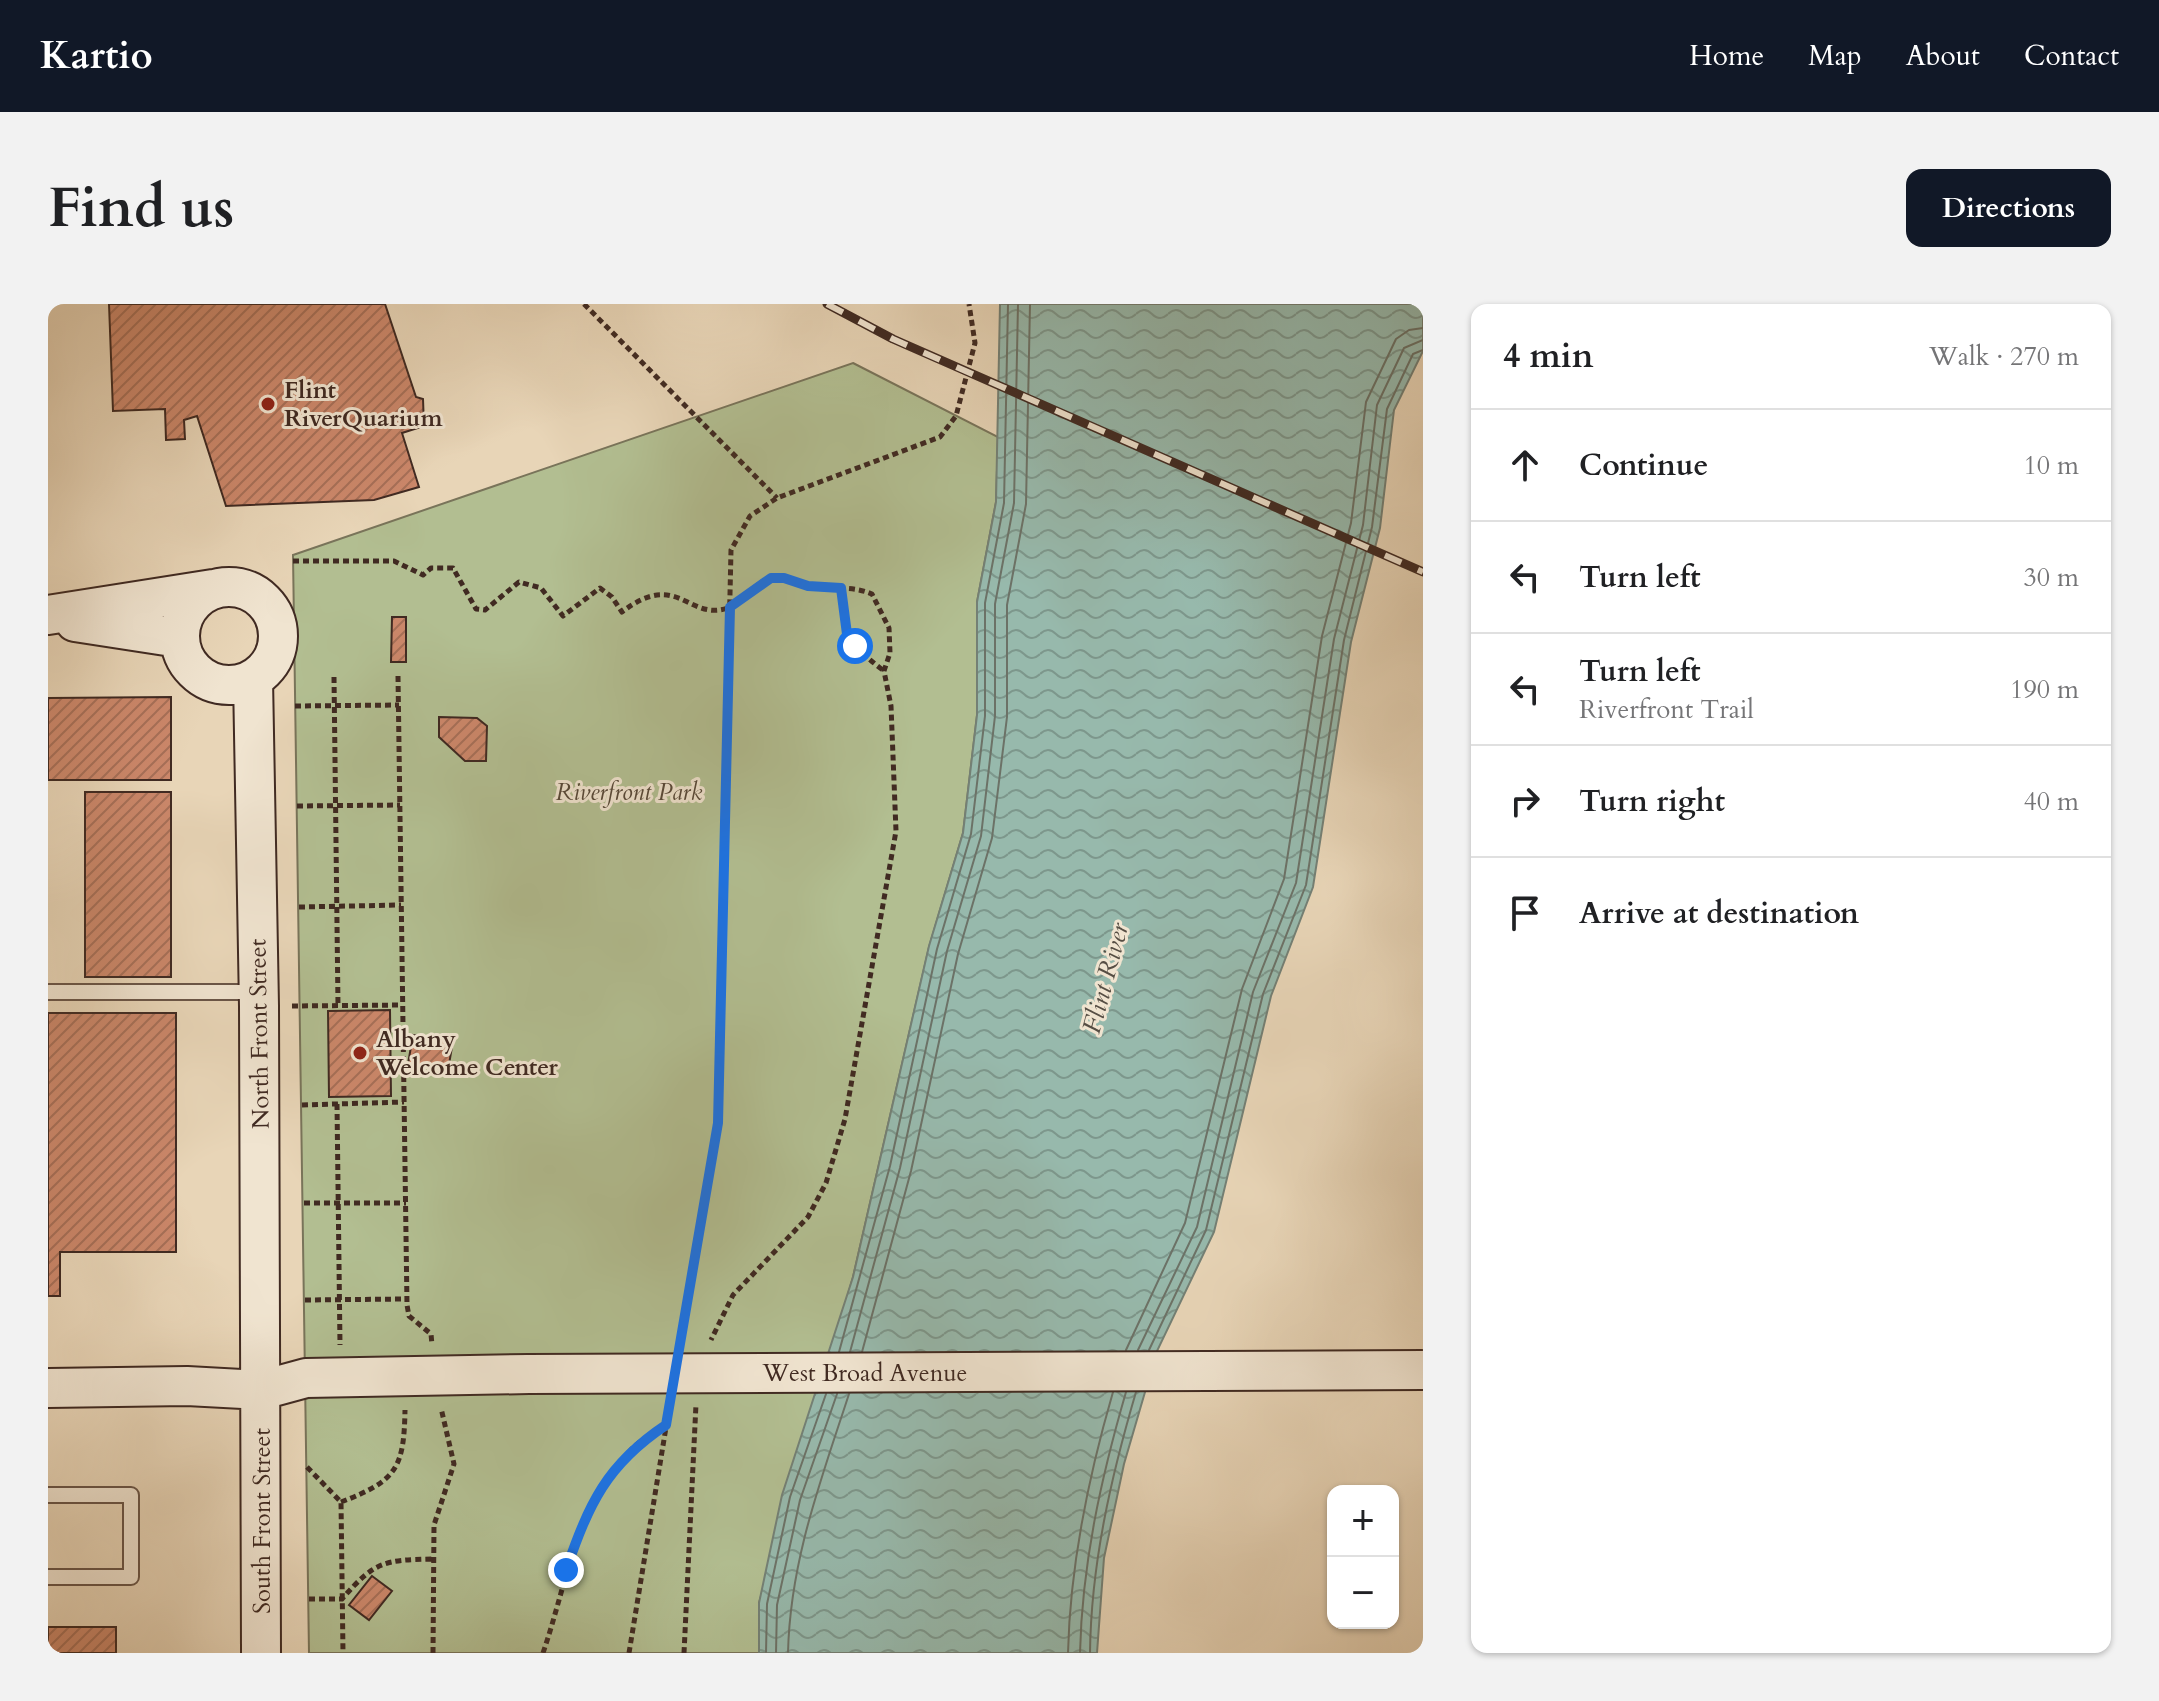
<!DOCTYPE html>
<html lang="en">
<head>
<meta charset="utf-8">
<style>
	body { margin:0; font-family:Cardo,serif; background:#f2f2f2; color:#202124 }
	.controls { position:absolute; right:24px; bottom:24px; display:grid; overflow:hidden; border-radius:16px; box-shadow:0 2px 6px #0004 }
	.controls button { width:72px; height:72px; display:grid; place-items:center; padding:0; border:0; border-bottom:2px solid #e0e0e0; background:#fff; color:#202124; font:40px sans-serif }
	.stop { position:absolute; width:24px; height:24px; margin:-18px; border:6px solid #1a73e8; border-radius:50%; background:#fff }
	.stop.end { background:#1a73e8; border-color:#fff; box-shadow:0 2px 8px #0008 }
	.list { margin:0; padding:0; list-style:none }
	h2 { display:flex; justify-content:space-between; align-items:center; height:104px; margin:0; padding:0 32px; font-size:34px }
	h2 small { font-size:26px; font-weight:400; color:#757577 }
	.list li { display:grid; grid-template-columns:52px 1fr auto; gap:24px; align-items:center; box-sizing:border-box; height:112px; padding:0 32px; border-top:2px solid #e0e0e0 }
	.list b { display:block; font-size:30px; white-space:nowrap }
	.list p { margin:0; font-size:26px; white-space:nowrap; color:#757577 }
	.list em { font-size:26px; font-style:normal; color:#757577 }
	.icon { flex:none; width:44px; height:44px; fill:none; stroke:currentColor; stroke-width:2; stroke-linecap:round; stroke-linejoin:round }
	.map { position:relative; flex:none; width:1375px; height:1349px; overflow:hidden; border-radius:16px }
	header { display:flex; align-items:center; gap:48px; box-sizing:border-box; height:112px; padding:0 40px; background:#111827; color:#fff }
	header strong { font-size:38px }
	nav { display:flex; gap:44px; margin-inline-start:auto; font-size:28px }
	.intro { display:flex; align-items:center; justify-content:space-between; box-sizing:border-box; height:192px; padding:0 48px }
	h1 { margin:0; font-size:56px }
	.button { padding:20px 36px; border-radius:16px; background:#111827; color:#fff; font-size:28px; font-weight:700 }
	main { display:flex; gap:48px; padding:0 48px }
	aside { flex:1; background:#fff; border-radius:16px; box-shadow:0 2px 6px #0004 }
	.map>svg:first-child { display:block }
	.green { fill:#b2be91; stroke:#79745a; stroke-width:2 }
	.water { fill:url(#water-waves); stroke:#748075; stroke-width:2 }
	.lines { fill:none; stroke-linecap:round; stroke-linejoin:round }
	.shore { stroke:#6c7267; stroke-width:2 }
	.building { fill:url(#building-hatch); stroke:#402a22; stroke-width:2 }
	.lane-casing { stroke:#6a5547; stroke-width:18 }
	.secondary-casing { stroke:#402a22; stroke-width:42 }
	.path { stroke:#402a22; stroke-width:5; stroke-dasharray:6 4; stroke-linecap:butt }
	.lane { stroke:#f0e4d0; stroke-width:14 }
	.secondary { stroke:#f0e4d0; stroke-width:38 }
	.rail-casing { stroke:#402a22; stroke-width:9 }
	.rail { stroke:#f0e4d0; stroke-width:6; stroke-dasharray:18; stroke-linecap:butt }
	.secondary-bridge-casing { stroke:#402a22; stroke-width:42; stroke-linecap:butt }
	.secondary-bridge { stroke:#f0e4d0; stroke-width:38 }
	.route { stroke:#1a73e8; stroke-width:10 }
	.poi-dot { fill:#8f2418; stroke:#f0e4d0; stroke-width:3 }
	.labels { text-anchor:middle; stroke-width:6; stroke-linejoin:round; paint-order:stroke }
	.poi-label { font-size:24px; font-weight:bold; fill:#402a22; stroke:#f0e4d0; text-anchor:start }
	.park-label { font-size:24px; font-style:italic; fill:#574838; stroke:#f0e4d0 }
	.street-label { font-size:24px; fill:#402a22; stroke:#f0e4d0 }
	.water-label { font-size:26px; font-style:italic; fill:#564e44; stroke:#f0e4d0 }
</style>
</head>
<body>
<header>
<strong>Kartio</strong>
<nav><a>Home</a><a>Map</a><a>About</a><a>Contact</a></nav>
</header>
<div class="intro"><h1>Find us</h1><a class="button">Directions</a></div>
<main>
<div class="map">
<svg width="1375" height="1349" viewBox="0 0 1375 1349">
	<defs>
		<pattern id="water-waves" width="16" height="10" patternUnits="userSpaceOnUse" patternTransform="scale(2)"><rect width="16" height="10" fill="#97b9ac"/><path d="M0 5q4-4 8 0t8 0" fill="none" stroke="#7d978c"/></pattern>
		<pattern id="building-hatch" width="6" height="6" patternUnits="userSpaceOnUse" patternTransform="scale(2)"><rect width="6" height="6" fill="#cb876a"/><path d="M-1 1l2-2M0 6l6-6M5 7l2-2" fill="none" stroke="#a66f57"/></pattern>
	</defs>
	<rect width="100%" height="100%" fill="#e8d5b7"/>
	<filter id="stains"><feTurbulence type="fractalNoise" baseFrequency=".0025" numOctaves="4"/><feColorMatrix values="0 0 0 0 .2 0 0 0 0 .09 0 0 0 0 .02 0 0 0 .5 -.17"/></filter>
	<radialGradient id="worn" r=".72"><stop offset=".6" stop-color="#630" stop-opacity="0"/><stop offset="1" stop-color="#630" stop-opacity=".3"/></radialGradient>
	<path class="green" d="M805,59L950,133L948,198L929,298V411L915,529L881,643L805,973L711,1299V1349H261L245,251Z"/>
	<path class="water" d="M952,0H1375V47L1346,106L1332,224L1303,338L1265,583L1223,692L1166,928L1109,1047L1076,1160L1056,1254L1049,1349H711V1299L734,1191L805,973L881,642L915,529L929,411V298L948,198Z"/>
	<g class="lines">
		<path class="shore" d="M1078,1046L1137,919L1194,685L1236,575L1274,332L1303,219L1318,98L1348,35L1361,26L1375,24
			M1090,1046L1149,923L1205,688L1248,579L1286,335L1315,221L1329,101L1356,44L1375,36
			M1101,1046L1158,926L1215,690L1258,581L1296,336L1324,223L1339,105L1365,50L1375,46
			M791,1048L842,862L889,645L923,530L937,412V299L956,199L960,0
			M802,1048L852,864L899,647L933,532L947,412V300L966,199L970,0
			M814,1048L863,867L910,650L944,534L959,413V301L978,200L982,0
			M718,1349L719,1300L742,1193L778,1090
			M728,1349L729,1301L752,1196L789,1090
			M740,1349C742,1257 773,1176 801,1090
			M1020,1349C1022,1260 1040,1174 1065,1088
			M1032,1349C1034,1260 1053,1174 1078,1088
			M1042,1349C1043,1260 1063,1173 1088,1088"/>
	</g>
	<path class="building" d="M61,0H337L368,93L375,95L376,122L354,129L371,183L326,196L178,202L149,112L136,116L137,135L118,136L117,105L65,107Z
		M344,313H358V358H343Z
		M123,393V476H0V394Z
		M391,413L429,414L439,422L438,457H417L391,433Z
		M37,488H123V673H37Z
		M342,706L343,792L281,793L280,707Z
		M0,709H128V948H12V992H0Z
		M365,731L405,737L400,766L360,760Z
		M324,1272L344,1287L321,1316L301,1301Z
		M0,1323H68V1349H0Z"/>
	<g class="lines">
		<g class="lane-casing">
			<path id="lane" d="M0,688H208
				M0,1191H83V1273H0"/>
		</g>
		<g class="secondary-casing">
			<path id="secondary" d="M132 332a49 49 0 1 1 98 0a49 49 0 1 1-98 0Z
				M0,311L165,285
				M27,318L131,334
				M205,375L211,702L213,1349
				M0,1084L139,1082L214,1086L258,1074L481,1070"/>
		</g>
		<path class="path" d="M536,0L729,194
			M245,257H346L375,271L383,264H405L428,305L437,306L471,278L493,284L515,312L552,284L564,293L574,308C631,264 640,320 683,303C697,297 707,279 722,274C733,270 742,278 751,281C776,287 801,280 824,290L841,324L842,349L836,367L843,402L848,527L797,815L778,879L760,913L685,991L663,1036
			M793,284C799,331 797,337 836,367
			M350,372L359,1001L361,1012L383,1030L384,1041
			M286,373L290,701
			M247,402L351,401
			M249,502L352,501
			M251,603L353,601
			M244,702L354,701
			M289,800L292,1041
			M254,801L356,798
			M256,899H358
			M257,996L359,995
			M632,1038L670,819L683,246L702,212L729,194L892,133L908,112L927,39L921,0
			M259,1163L293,1198L295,1349
			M293,1198C348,1177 356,1165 357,1106
			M261,1295H294C327,1257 336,1256 385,1255
			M385,1349L386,1221L406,1160L393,1104
			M495,1349C519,1279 528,1202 582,1147C591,1137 605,1129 617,1122
			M581,1349L622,1099
			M636,1349L648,1100"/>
		<use href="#lane" class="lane"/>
		<use href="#secondary" class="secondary"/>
		<g class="rail-casing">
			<path id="rail" d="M779,0L845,35L1375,268"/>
		</g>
		<use href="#rail" class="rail"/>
		<g class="secondary-bridge-casing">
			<path id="secondary-bridge" d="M481,1070L1375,1066"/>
		</g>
		<use href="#secondary-bridge" class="secondary-bridge"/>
	</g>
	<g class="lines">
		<path class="route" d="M518,1266C541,1200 558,1161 618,1121L670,819L682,303L723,274H736L760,282L793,284L799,330L807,342"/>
	</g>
	<g class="poi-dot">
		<circle cx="220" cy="100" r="8"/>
		<circle cx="312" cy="749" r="8"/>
	</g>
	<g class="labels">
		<g class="poi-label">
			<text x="236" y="94">Flint<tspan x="236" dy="28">RiverQuarium</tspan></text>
			<text x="328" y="743">Albany<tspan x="328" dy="28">Welcome Center</tspan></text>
		</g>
		<g class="park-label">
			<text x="581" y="496">Riverfront Park</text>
		</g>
		<g class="street-label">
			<text transform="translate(211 730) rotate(-91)" y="8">North Front Street</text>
			<text x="817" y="1077">West Broad Avenue</text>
			<text transform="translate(214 1217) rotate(-90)" y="8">South Front Street</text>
		</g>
		<g class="water-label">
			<text transform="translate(1057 674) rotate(-75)" y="9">Flint River</text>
		</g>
	</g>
	<rect width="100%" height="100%" filter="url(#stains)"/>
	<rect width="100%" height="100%" fill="url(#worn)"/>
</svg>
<div class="controls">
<button>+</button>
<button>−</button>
</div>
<div class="stop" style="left:807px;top:342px"></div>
<div class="stop end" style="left:518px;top:1266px"></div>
</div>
<aside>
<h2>4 min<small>Walk · 270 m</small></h2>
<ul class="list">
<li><svg class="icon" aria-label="ahead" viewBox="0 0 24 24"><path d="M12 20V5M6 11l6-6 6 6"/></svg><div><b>Continue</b></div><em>10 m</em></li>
<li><svg class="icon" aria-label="left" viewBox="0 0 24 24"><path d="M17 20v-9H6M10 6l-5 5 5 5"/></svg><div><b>Turn left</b></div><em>30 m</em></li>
<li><svg class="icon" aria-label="left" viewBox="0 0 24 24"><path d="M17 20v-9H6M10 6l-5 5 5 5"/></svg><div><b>Turn left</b><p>Riverfront Trail</p></div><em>190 m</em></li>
<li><svg class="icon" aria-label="right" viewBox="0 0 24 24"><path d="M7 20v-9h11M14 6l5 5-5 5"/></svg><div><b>Turn right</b></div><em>40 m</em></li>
<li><svg class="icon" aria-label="arrive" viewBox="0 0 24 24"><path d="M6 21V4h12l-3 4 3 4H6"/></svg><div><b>Arrive at destination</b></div></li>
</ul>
</aside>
</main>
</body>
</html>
